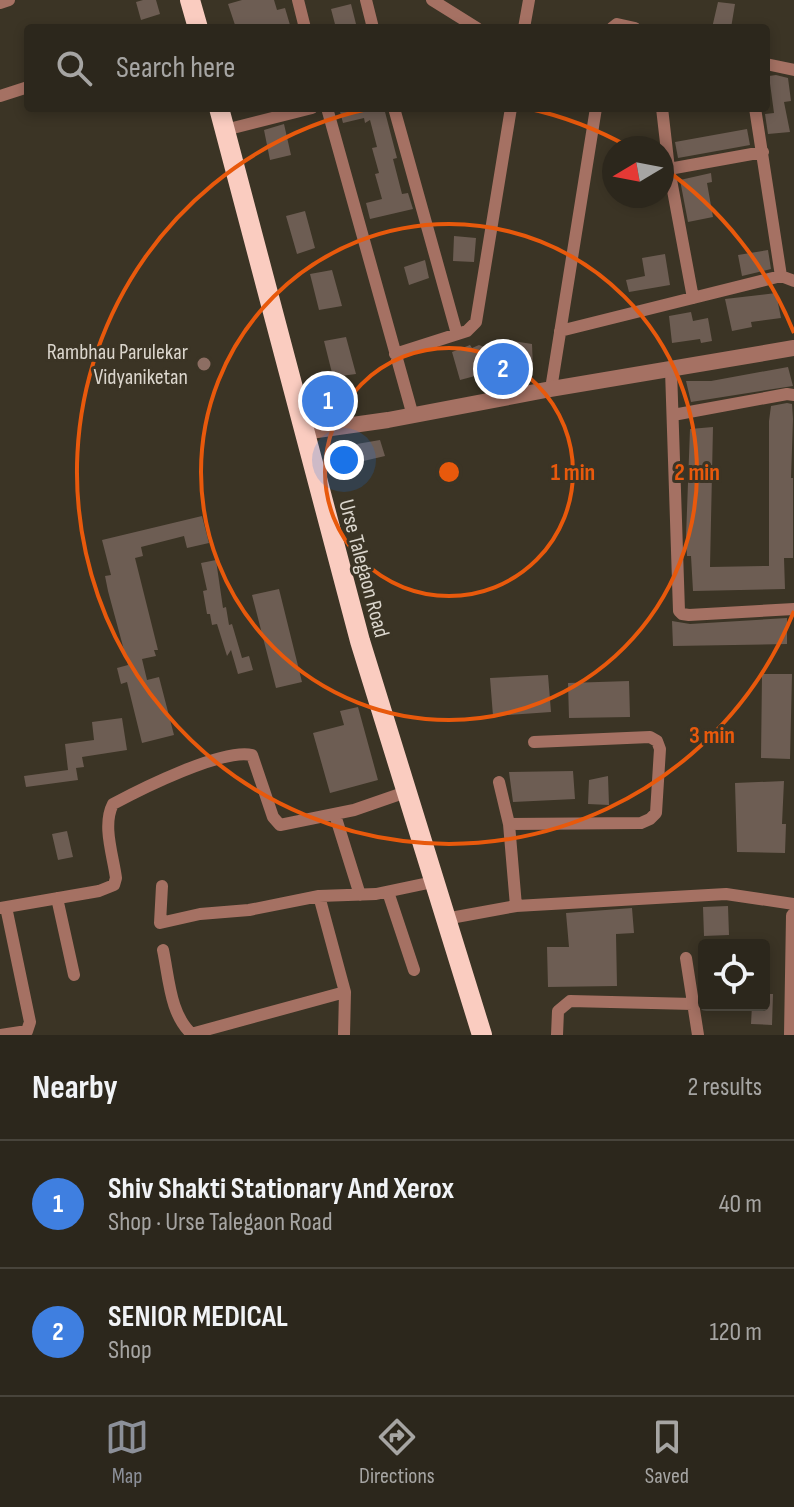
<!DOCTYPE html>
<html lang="en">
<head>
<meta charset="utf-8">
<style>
	body { margin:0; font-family:"Sofia Sans Condensed",sans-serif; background:#342f25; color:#f1f3f6 }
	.controls { position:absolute; right:24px; bottom:24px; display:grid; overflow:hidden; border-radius:8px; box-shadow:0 4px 12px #0003 }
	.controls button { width:72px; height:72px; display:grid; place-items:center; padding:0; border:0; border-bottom:2px solid #48443b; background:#2c271c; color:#f1f3f6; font:40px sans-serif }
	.compass { position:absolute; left:602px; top:136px; width:72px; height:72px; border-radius:50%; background:#2c271c; box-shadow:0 4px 12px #0003; rotate:260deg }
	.you { position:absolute; left:344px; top:460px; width:28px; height:28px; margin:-20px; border:6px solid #fff; border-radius:50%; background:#1a73e8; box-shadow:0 0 0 12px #1a73e833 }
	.badge { display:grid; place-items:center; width:52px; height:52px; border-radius:50%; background:#8c9099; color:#fff; font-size:26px; font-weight:700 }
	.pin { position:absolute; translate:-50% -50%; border:4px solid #fff; box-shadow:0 2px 8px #0006 }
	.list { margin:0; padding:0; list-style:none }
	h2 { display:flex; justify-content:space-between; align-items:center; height:104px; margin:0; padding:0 32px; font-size:34px }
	h2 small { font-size:26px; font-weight:400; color:#a6a5a3 }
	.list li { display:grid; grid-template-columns:52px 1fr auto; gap:24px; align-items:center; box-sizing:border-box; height:128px; padding:0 32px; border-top:2px solid #48443b }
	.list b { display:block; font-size:30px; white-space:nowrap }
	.list p { margin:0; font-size:26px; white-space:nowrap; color:#a6a5a3 }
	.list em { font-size:26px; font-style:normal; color:#a6a5a3 }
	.icon { flex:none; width:44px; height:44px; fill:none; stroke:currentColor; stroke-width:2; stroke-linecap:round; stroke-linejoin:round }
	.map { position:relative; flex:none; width:794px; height:1035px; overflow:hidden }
	.search { position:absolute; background:#2c271c; box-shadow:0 4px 12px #0003; left:24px; right:24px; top:24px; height:88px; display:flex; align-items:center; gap:20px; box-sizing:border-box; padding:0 28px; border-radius:8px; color:#a6a5a3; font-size:30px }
	.sheet { height:360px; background:#2c271c }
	nav { display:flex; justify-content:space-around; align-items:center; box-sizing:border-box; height:112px; border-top:2px solid #48443b; background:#2c271c; font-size:22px; color:#a6a5a3 }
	nav a { display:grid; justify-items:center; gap:4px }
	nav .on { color:#8c9099 }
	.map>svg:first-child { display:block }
	.building { fill:#6d5d53 }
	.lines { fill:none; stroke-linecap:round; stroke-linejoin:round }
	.minor { stroke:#a57163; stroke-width:12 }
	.tertiary { stroke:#a57163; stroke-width:16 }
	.trunk { stroke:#faccc0; stroke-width:20 }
	.ring { fill:none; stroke:#e8590c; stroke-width:4 }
	.education-dot { fill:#8d6e63; stroke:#3b3425; stroke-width:3 }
	.labels { text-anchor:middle; stroke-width:6; stroke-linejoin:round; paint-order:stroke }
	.poi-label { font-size:22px; fill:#dbd6cd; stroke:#3b3425; text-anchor:end }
	.street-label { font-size:22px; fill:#dbd6cd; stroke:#3b3425 }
	.centre { fill:#e8590c; stroke:#3b3425; stroke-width:4 }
	.ring-label { font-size:24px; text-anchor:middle; font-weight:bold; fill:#e8590c; stroke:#3b3425; stroke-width:6; stroke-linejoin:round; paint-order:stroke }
</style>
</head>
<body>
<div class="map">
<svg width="794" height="1035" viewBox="0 0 794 1035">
	<rect width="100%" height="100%" fill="#3b3425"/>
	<path class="building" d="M143,0H156L160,14L141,20L136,2Z
		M242,0H274L277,10L285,8L290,25L280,28H236L228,4Z
		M718,2L735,4L731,28H712Z
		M351,4L357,28H336L331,9Z
		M776,75L788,78L791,101L784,102L790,132L768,134L765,114L774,113L769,76Z
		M339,108H384L397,158L393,159L402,194L408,193L413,209L370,219L366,203L382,199L375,174L379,173L372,148L377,147L370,120L365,123L364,118L343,123Z
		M284,124L291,155L270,160L264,130Z
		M747,129L750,145L678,158L675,142Z
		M711,173L712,182L707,183L713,217L688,222L680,180Z
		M305,211L315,248L297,254L286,216Z
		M454,236L476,238L474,262L453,261Z
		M768,250L771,269L742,276L738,255Z
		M665,254L670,285L629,292L626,280L645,276L642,258Z
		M425,260L429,278L409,285L404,267Z
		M332,270L342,306L319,310L310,274Z
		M776,293L781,318L751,322L752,327L732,331L725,299Z
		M691,312L693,321L708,318L712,341L701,343L700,339L672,343L669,316Z
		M346,337L356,374L333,377L324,341Z
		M506,340L532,344L533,369L503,373Z
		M470,345L472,348L479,345L487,348L490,372L460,380L452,352Z
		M788,367L793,386L691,402L686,381H711Z
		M787,403L792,404L793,419L791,478H793V558H784L785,589L693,591L691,556H687L686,537L690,429L713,427L710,567L769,566V421L771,406Z
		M380,440L385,456L355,463L351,445Z
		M202,516L209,543L187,548L184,536L141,547L143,556L135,558L158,650H154L156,656L142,659L147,680L159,677L174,735L142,743L127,682L121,684L117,668L128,665L108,591L105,576L111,575L102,540Z
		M216,560L223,608L226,607L229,625L232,624L242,658L249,656L253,670L238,674L231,650L227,656L217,624L212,625L210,614H207L203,591L207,590L201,563Z
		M279,589L302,682L276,688L252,595Z
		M787,618V644L673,646L672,621L690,624Z
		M762,674H792L790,759L761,758Z
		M548,675L551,712L493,716L490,678Z
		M629,681L630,717L569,718L568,683Z
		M358,707L378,780L330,793L313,733L344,725L340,711Z
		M122,718L127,750L82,757L84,767L76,768L78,780L26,787L24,776L68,770L65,744L94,740L92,722Z
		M573,771L575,799L513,802L509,772Z
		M608,776L609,805L588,804L589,780Z
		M784,781L782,824H786L785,853L737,852L735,783Z
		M67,831L73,857L58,860L52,834Z
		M728,906L729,935L704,936L703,907Z
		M632,908L634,933L616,934L617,986L548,987L547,947H569L566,913Z
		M764,994H773L772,1025L751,1024L752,1005H764Z"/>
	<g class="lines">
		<path class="minor" d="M298,0L305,28
			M366,0L373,28
			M432,0L477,28
			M0,3L9,0
			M524,28L529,0
			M612,28L617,24L635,28
			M766,64L794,70
			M0,96L28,87
			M327,108L413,416
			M394,108L457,334
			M662,108L669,169L693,298
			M755,108L781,276
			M225,130L312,108
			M669,169L763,152
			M560,331L781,276L794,281
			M395,354L467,331L476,322L511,108
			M671,370L679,611L682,614L689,615L794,609
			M551,389L596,108
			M673,415L787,394L794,395
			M499,782L509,824L516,906
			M335,815L360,895
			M509,824L641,823L650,819L656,813L660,749L657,741L650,737L534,742
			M162,886L160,923L200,914L249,910L319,896L376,894L433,882
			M388,892L414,970
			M319,896L345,992L344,1035
			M57,898L74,975
			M0,908L99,891L114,885L116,878C113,855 102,825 113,804C141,789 223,748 252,755L273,817L280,825L354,810L406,792
			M445,919L516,906L726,894L794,904
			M163,950C169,978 170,1016 193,1035
			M686,958L698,1035
			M191,1034L345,992
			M0,1035L27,1031L30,1022L6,907
			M557,1035L558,1011L570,1001L693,1004"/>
		<path class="tertiary" d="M303,432L388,420L551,389L794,348
			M792,1035L794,916"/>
		<path class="trunk" d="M190,0L198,28
			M219,108L360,641L482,1035"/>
	</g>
	<g class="ring">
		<circle cx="449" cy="472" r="124"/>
		<circle cx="449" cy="472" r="248"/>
		<path d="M794 611A372 372 0 1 1 372 108M526 108A372 372 0 0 1 629 147M662 167A372 372 0 0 1 794 333"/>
	</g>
	<circle class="education-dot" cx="204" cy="364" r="8"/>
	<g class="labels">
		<g class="poi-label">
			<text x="188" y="359">Rambhau Parulekar<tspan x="188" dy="25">Vidyaniketan</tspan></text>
		</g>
		<g class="street-label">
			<text transform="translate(365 568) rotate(75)" y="8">Urse Talegaon Road</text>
		</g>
	</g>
	<circle cx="449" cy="472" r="12" class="centre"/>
	<g class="ring-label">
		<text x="573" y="480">1 min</text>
		<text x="697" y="480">2 min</text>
		<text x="712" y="743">3 min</text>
	</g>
</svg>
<div class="controls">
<button><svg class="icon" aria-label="locate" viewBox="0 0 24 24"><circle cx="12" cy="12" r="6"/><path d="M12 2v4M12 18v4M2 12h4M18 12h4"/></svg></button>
</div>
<svg class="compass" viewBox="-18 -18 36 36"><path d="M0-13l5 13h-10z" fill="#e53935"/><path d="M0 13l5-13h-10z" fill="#a6a5a3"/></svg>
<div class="you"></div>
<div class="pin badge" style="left:328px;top:401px;background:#3f7fe0">1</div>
<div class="pin badge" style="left:503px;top:369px;background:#3f7fe0">2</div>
<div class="search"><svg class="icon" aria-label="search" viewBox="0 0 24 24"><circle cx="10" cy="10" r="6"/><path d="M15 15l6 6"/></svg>Search here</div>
</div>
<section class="sheet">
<h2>Nearby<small>2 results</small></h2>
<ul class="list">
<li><span class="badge" style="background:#3f7fe0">1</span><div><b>Shiv Shakti Stationary And Xerox</b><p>Shop · Urse Talegaon Road</p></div><em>40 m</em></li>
<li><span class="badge" style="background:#3f7fe0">2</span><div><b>SENIOR MEDICAL</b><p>Shop</p></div><em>120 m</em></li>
</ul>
</section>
<nav>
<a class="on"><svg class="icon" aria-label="map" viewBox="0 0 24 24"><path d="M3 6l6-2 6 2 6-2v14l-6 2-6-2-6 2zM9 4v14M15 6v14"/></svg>Map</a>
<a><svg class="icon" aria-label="directions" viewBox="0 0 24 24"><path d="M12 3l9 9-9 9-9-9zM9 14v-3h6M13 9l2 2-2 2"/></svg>Directions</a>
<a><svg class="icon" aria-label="saved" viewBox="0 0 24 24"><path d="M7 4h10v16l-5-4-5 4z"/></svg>Saved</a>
</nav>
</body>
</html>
